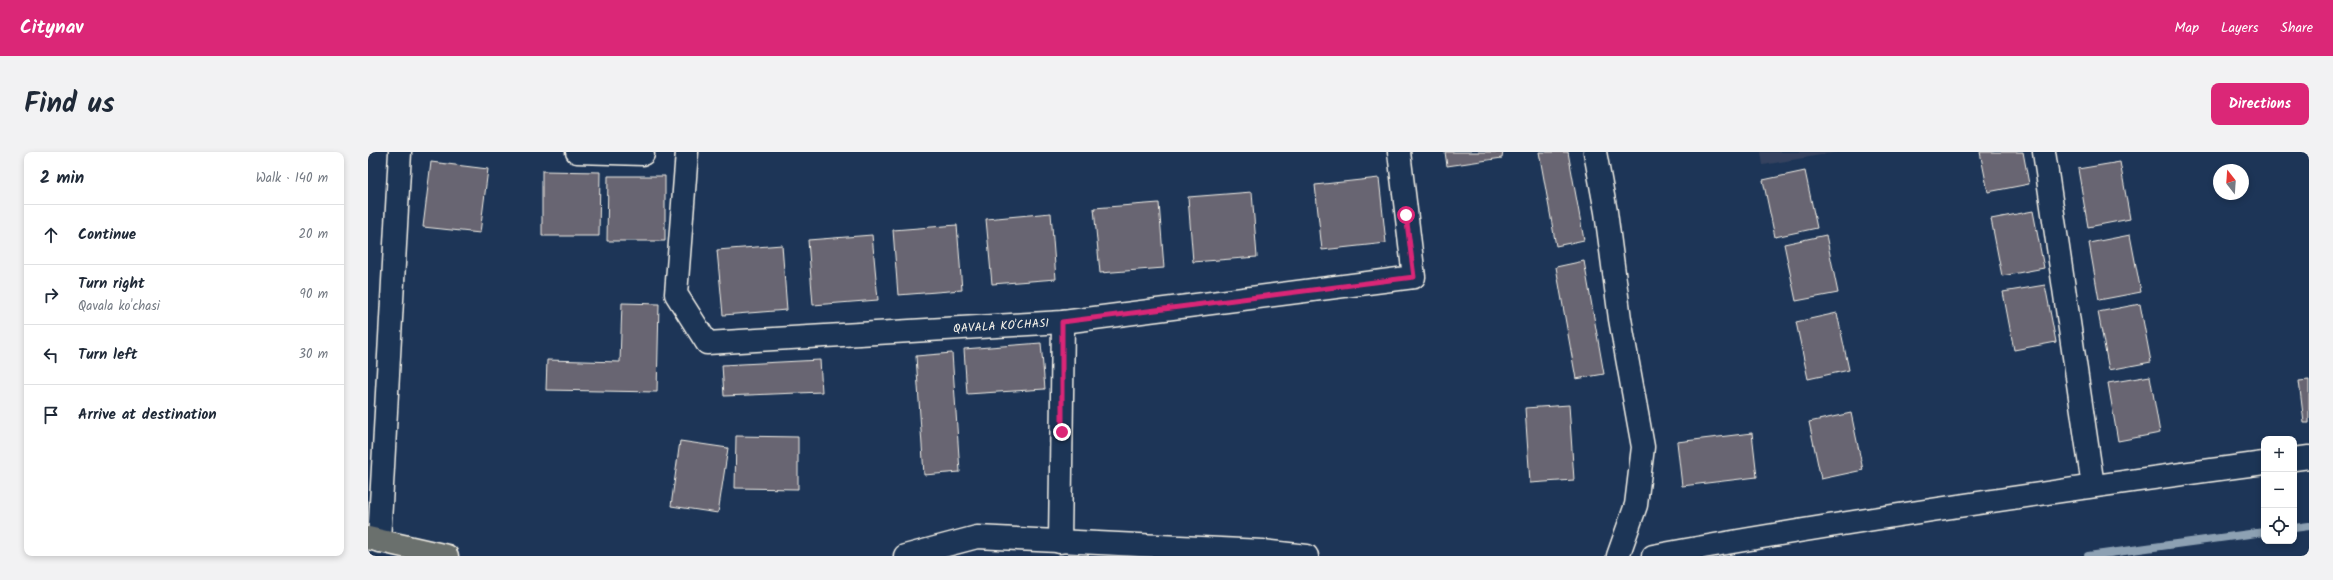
<!DOCTYPE html>
<html lang="en">
<head>
<meta charset="utf-8">
<style>
	body { margin:0; font-family:Kalam,sans-serif; background:#f2f2f3; color:#1f2937 }
	.controls { position:absolute; right:12px; bottom:12px; display:grid; overflow:hidden; border-radius:8px; box-shadow:0 2px 6px #0003 }
	.controls button { width:36px; height:36px; display:grid; place-items:center; padding:0; border:0; border-bottom:1px solid #e0e1e3; background:#fff; color:#1f2937; font:20px sans-serif }
	.compass { position:absolute; left:1845px; top:12px; width:36px; height:36px; border-radius:50%; background:#fff; box-shadow:0 2px 6px #0003; rotate:343deg }
	.stop { position:absolute; width:12px; height:12px; margin:-9px; border:3px solid #db2777; border-radius:50%; background:#fff }
	.stop.end { background:#db2777; border-color:#fff; box-shadow:0 1px 4px #0008 }
	.list { margin:0; padding:0; list-style:none }
	h2 { display:flex; justify-content:space-between; align-items:center; height:52px; margin:0; padding:0 16px; font-size:17px }
	h2 small { font-size:13px; font-weight:400; color:#747a83 }
	.list li { display:grid; grid-template-columns:26px 1fr auto; gap:12px; align-items:center; box-sizing:border-box; height:60px; padding:0 16px; border-top:1px solid #e0e1e3 }
	.list b { display:block; font-size:15px; white-space:nowrap }
	.list p { margin:0; font-size:13px; white-space:nowrap; color:#747a83 }
	.list em { font-size:13px; font-style:normal; color:#747a83 }
	.icon { flex:none; width:22px; height:22px; fill:none; stroke:currentColor; stroke-width:2; stroke-linecap:round; stroke-linejoin:round }
	.map { position:relative; flex:none; width:1941px; height:404px; overflow:hidden; border-radius:8px }
	header { display:flex; align-items:center; gap:24px; box-sizing:border-box; height:56px; padding:0 20px; background:#db2777; color:#fff }
	header strong { font-size:19px }
	nav { display:flex; gap:22px; margin-inline-start:auto; font-size:14px }
	.intro { display:flex; align-items:center; justify-content:space-between; box-sizing:border-box; height:96px; padding:0 24px }
	h1 { margin:0; font-size:28px }
	.button { padding:10px 18px; border-radius:8px; background:#db2777; color:#fff; font-size:14px; font-weight:700 }
	main { display:flex; gap:24px; padding:0 24px }
	aside { flex:1; background:#fff; border-radius:8px; box-shadow:0 2px 6px #0003 }
	.map>svg:first-child { display:block }
	.built { fill:#34435f }
	.lines { fill:none; stroke-linecap:round; stroke-linejoin:round }
	.stream { stroke:#8da1b3; stroke-width:8 }
	.building { fill:#686572; stroke:#f4f1e8 }
	.street-casing { stroke:#f4f1e8; stroke-width:25 }
	.highway-casing { stroke:#f4f1e8; stroke-width:25 }
	.street { stroke:#1d3557; stroke-width:22 }
	.highway { stroke:#6b706d; stroke-width:22 }
	.route { stroke:#db2777; stroke-width:5 }
	.labels { text-anchor:middle; stroke-width:4; stroke-linejoin:round; paint-order:stroke }
	.street-label { font-size:12px; fill:#f4f1e8; stroke:#1d3557 }
</style>
</head>
<body>
<header>
<strong>Citynav</strong>
<nav><a>Map</a><a>Layers</a><a>Share</a></nav>
</header>
<div class="intro"><h1>Find us</h1><a class="button">Directions</a></div>
<main>
<aside>
<h2>2 min<small>Walk · 140 m</small></h2>
<ul class="list">
<li><svg class="icon" aria-label="ahead" viewBox="0 0 24 24"><path d="M12 20V5M6 11l6-6 6 6"/></svg><div><b>Continue</b></div><em>20 m</em></li>
<li><svg class="icon" aria-label="right" viewBox="0 0 24 24"><path d="M7 20v-9h11M14 6l5 5-5 5"/></svg><div><b>Turn right</b><p>Qavala ko'chasi</p></div><em>90 m</em></li>
<li><svg class="icon" aria-label="left" viewBox="0 0 24 24"><path d="M17 20v-9H6M10 6l-5 5 5 5"/></svg><div><b>Turn left</b></div><em>30 m</em></li>
<li><svg class="icon" aria-label="arrive" viewBox="0 0 24 24"><path d="M6 21V4h12l-3 4 3 4H6"/></svg><div><b>Arrive at destination</b></div></li>
</ul>
</aside>
<div class="map">
<svg width="1941" height="404" viewBox="0 0 1941 404">
	<rect width="100%" height="100%" fill="#1d3557"/>
	<filter id="ink" filterUnits="userSpaceOnUse"><feTurbulence type="fractalNoise" baseFrequency=".025" numOctaves="2"/><feDisplacementMap in="SourceGraphic" scale="8" xChannelSelector="R" yChannelSelector="G"/><feConvolveMatrix kernelMatrix="1 2 1 2 8 2 1 2 1" color-interpolation-filters="sRGB"/></filter>
	<g filter="url(#ink)">
		<path class="built" d="M1393,0H1470L1395,13Z"/>
		<g class="lines">
			<path class="stream" d="M1926,376L1941,374
				M1720,404L1896,380"/>
		</g>
		<path class="building" d="M1077,0H1135L1134,6L1079,14Z
			M1171,0H1200L1216,88L1188,94Z
			M1612,0H1655L1661,32L1620,40Z
			M63,10L120,17L112,81L55,75Z
			M1752,10L1762,67L1720,75L1710,17Z
			M174,19L232,20L231,84H174Z
			M1437,19L1449,76L1407,85L1395,28Z
			M240,24H297V89H239Z
			M1011,26L1018,91L954,98L947,33Z
			M884,40L889,105L825,110L820,45Z
			M791,51L796,116L732,121L726,56Z
			M1665,59L1676,116L1634,124L1623,67Z
			M683,61L688,127L624,132L618,67Z
			M589,73L594,138L530,143L525,78Z
			M504,83L510,148L445,153L440,88Z
			M1458,83L1470,141L1428,149L1416,92Z
			M1762,83L1773,140L1731,148L1721,91Z
			M414,93L419,158L355,163L349,98Z
			M1216,109L1236,222L1208,227L1188,115Z
			M1677,133L1688,190L1646,198L1635,140Z
			M254,151L291,152L289,240L178,238L179,208L252,210Z
			M1772,152L1783,210L1741,218L1730,160Z
			M1469,161L1481,218L1440,227L1428,170Z
			M673,191L677,237L599,242L596,197Z
			M584,201L592,320L556,323L548,204Z
			M452,208L454,240L356,244L354,213Z
			M1782,224L1792,281L1750,289L1740,231Z
			M1941,228V271H1936L1931,229Z
			M1201,253L1206,328L1162,331L1157,256Z
			M1483,261L1495,318L1453,327L1441,270Z
			M1384,281L1389,325L1314,334L1309,290Z
			M368,284L430,285V337L367,336Z
			M312,289L360,296L350,361L303,354Z"/>
		<g class="lines">
			<g class="street-casing">
				<g id="street">
					<path d="M209,0L275,2"/>
					<path id="s1" d="M319,0L308,142L339,191L695,170L1046,125L1031,0"/>
					<path d="M1227,0L1238,60L1252,167L1275,295L1268,353L1250,404"/>
					<path d="M1676,0L1725,334"/>
					<path d="M1926,307L1941,305"/>
					<path d="M11,389L32,0"/>
					<path d="M692,390L695,170"/>
					<path d="M537,404L609,385L894,399L939,404"/>
					<path d="M1285,404C1488,367 1692,338 1896,311"/>
				</g>
			</g>
			<g class="highway-casing">
				<path id="highway" d="M0,386L79,404"/>
			</g>
			<use href="#street" class="street"/>
			<use href="#highway" class="highway"/>
		</g>
	</g>
	<g class="lines" filter="url(#ink)">
		<path class="route" d="M694,280V170L1046,125L1038,63"/>
	</g>
	<g class="labels">
		<g class="street-label">
			<text dy="4" stroke="none"><textPath href="#s1" startOffset="495">QAVALA KO'CHASI</textPath></text>
		</g>
	</g>
</svg>
<div class="controls">
<button>+</button>
<button>−</button>
<button><svg class="icon" aria-label="locate" viewBox="0 0 24 24"><circle cx="12" cy="12" r="6"/><path d="M12 2v4M12 18v4M2 12h4M18 12h4"/></svg></button>
</div>
<svg class="compass" viewBox="-18 -18 36 36"><path d="M0-13l5 13h-10z" fill="#e53935"/><path d="M0 13l5-13h-10z" fill="#747a83"/></svg>
<div class="stop" style="left:1038px;top:63px"></div>
<div class="stop end" style="left:694px;top:280px"></div>
</div>
</main>
</body>
</html>
